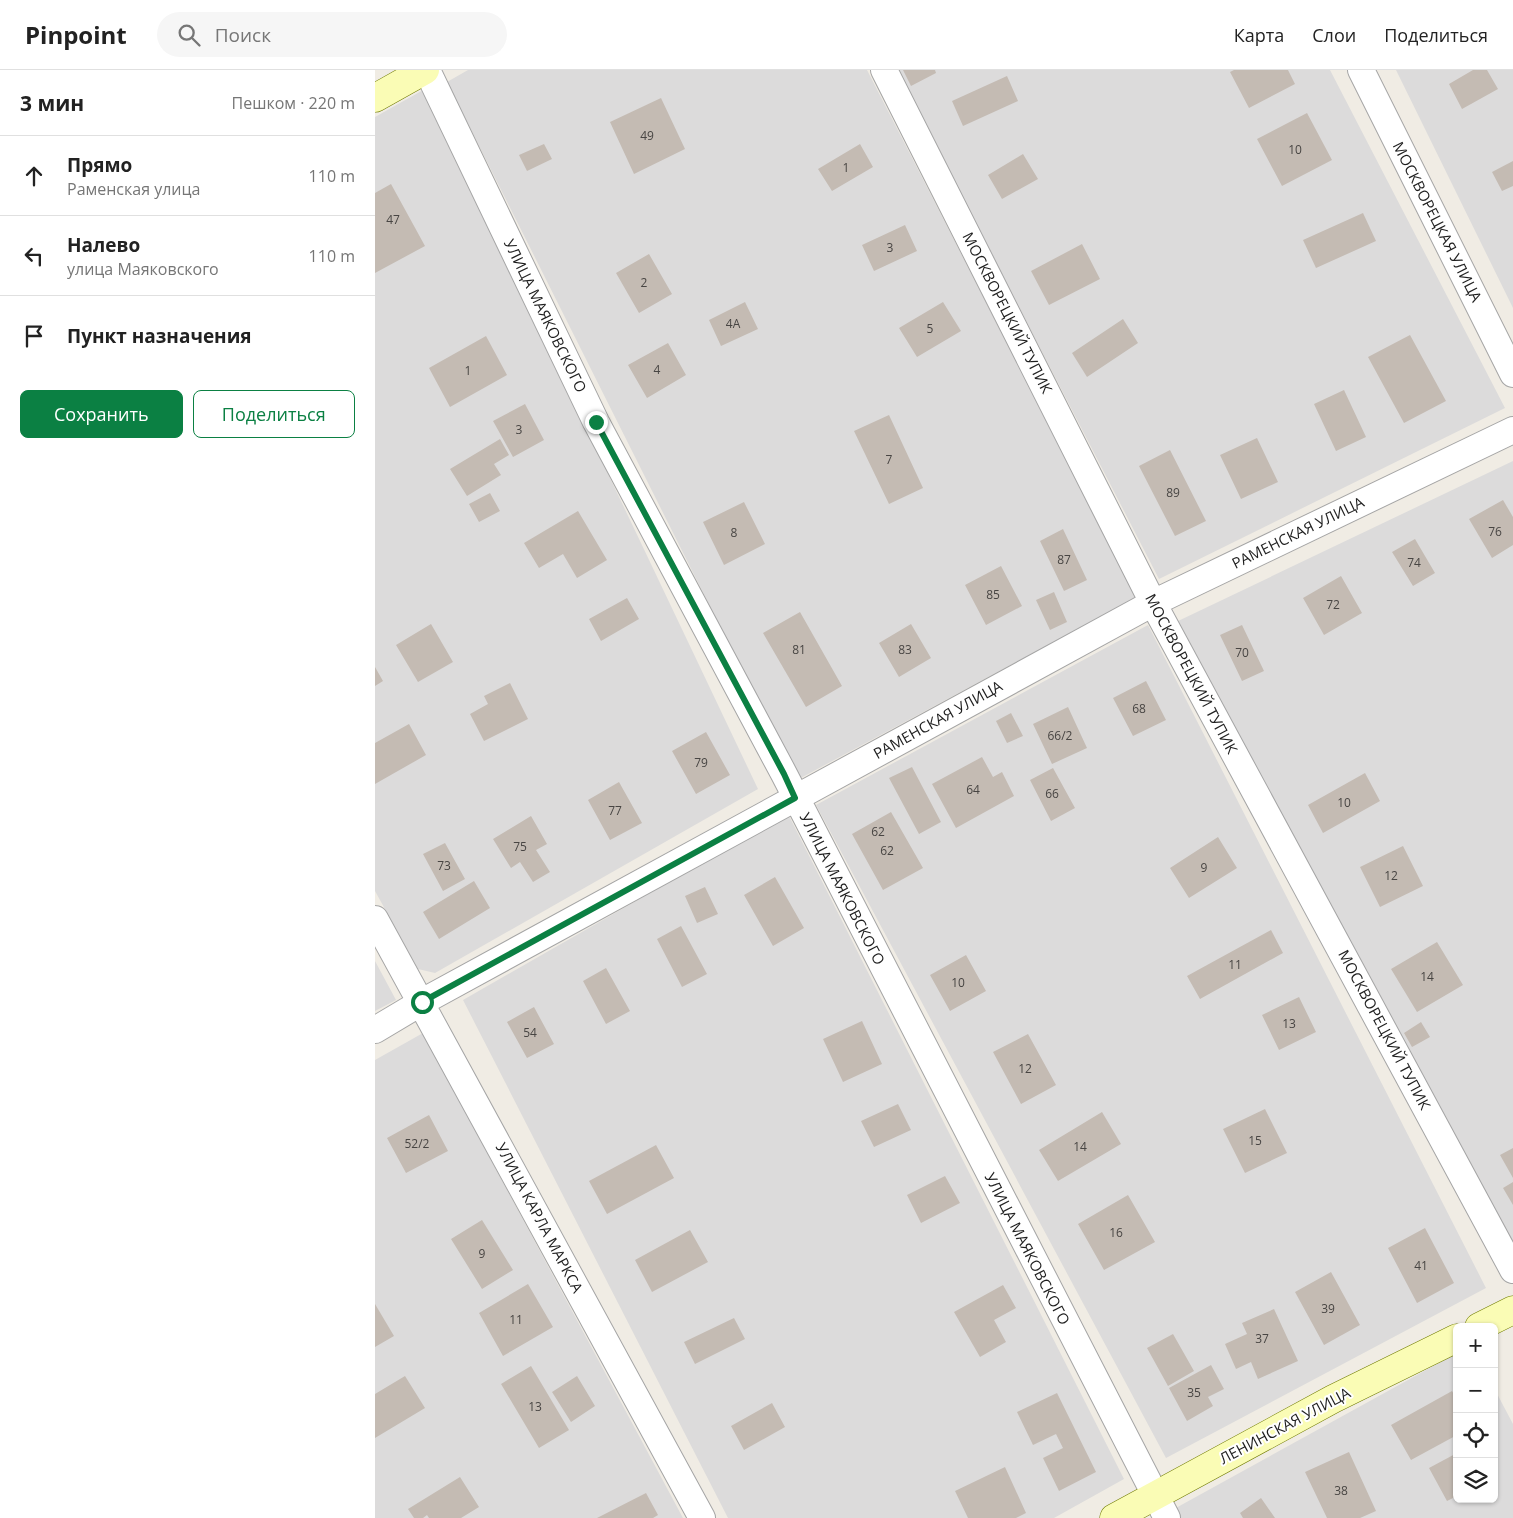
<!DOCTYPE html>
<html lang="ru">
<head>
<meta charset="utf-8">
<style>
	body { margin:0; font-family:"Open Sans",sans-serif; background:#f6f6f6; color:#222 }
	.controls { position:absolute; right:15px; bottom:15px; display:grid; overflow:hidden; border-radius:8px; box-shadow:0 1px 4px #0004 }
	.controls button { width:45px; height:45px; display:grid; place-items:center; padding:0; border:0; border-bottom:1px solid #e0e0e0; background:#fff; color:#222; font:25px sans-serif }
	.stop { position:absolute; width:15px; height:15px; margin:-11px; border:4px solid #0b8043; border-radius:50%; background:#fff }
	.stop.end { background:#0b8043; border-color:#fff; box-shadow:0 1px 5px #0008 }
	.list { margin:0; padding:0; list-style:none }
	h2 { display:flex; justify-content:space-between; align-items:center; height:65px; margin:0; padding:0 20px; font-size:21px }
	h2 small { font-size:16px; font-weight:400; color:#767676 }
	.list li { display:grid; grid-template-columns:32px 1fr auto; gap:15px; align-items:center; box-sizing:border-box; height:80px; padding:0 20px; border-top:1px solid #e0e0e0 }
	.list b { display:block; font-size:19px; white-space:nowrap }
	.list p { margin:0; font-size:16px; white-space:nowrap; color:#767676 }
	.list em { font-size:16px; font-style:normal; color:#767676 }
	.actions { display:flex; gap:10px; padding:15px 20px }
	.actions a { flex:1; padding:11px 0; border:1px solid #0b8043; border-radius:8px; text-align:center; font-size:18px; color:#0b8043 }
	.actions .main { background:#0b8043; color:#fff }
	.icon { flex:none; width:28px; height:28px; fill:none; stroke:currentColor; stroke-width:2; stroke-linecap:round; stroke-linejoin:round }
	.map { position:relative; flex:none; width:1138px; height:1448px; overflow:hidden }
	header { display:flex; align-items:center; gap:30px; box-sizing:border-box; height:70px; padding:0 25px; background:#fff; border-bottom:1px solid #e0e0e0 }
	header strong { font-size:24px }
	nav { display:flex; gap:28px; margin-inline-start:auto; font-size:18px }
	.search { width:350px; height:45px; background:#f6f6f6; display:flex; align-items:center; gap:12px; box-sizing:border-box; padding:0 18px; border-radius:28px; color:#767676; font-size:19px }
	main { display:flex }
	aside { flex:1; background:#fff }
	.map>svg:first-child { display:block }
	.residential { fill:#dcdbdb }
	.building { fill:#c4bbb3 }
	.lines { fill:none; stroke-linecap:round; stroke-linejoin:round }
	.street-casing { stroke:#a5a5a5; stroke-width:28 }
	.secondary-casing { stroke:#707b00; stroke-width:29 }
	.street { stroke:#fff; stroke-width:26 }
	.secondary { stroke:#fafcb5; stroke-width:28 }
	.route { stroke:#0b8043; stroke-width:6 }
	.labels { text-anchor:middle; stroke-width:4; stroke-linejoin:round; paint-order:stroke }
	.number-label { font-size:12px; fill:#484543 }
	.street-label { font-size:15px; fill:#1e1e1e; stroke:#fff }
</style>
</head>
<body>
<header>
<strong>Pinpoint</strong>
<div class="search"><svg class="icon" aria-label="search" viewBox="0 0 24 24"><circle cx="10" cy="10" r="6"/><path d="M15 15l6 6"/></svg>Поиск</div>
<nav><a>Карта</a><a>Слои</a><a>Поделиться</a></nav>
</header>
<main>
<aside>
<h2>3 мин<small>Пешком · 220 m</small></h2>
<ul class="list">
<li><svg class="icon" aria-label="ahead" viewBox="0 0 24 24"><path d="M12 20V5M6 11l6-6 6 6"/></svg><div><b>Прямо</b><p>Раменская улица</p></div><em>110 m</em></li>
<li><svg class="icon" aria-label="left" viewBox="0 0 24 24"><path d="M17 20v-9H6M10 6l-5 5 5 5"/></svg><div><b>Налево</b><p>улица Маяковского</p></div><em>110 m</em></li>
<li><svg class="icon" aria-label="arrive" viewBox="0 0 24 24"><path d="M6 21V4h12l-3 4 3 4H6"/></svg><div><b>Пункт назначения</b></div></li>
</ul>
<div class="actions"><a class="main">Сохранить</a><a>Поделиться</a></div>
</aside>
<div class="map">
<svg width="1138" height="1448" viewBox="0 0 1138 1448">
	<rect width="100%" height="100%" fill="#f0ece4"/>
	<path class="residential" d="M93,0H492L762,527L422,710L72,12Z
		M522,0H955L1130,338L784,509Z
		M1021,0H1138V238Z
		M50,19L383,719L60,903L43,899L0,821V47Z
		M1138,391V1185L801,552Z
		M773,555L1111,1218L791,1388L441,735Z
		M413,744L749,1409L679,1448H353L88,930Z
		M0,891L21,930L0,941Z
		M48,963L308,1448H0V990Z
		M1082,1283V1429H1119V1318L1138,1354V1448H804L799,1439Z"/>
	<path class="building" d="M528,0H560L561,3L536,16Z
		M859,0H913L920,14L874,38L855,2Z
		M1098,0H1112L1123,19L1087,39L1074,14Z
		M632,6L643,31L588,56L577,31Z
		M286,28L310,79L259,104L235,52Z
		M932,43L957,90L907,116L882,69Z
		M169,74L177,89L152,101L144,85Z
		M485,74L498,97L457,121L443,99Z
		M648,84L663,109L627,129L613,105Z
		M1138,91V116L1127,121L1117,102Z
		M16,114L50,176L0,203V123Z
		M988,143L1001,171L941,198L928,170Z
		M530,155L542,181L499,201L487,175Z
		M707,174L725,209L674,235L656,201Z
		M274,184L297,224L264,243L241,203Z
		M370,232L383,259L346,276L334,250Z
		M568,232L586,261L542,287L524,258Z
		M748,249L763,273L712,307L697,283Z
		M1035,265L1071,331L1029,353L993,287Z
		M111,266L132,305L75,337L54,298Z
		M293,273L311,305L272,328L253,295Z
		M969,320L991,367L961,381L939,334Z
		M150,334L169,370L138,387L118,351Z
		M514,345L548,418L514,434L479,361Z
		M882,368L903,412L866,429L845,385Z
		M125,369L134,385L119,394L126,405L92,426L75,399Z
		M795,380L831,451L800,466L764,396Z
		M115,423L125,441L104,452L94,434Z
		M1128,430L1138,447V475L1117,488L1094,449Z
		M369,432L390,474L349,495L328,452Z
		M203,441L232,490L202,508L188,484L164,498L149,473Z
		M688,459L712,510L689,521L665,471Z
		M1040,469L1060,503L1038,516L1017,482Z
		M626,496L647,536L611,555L590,515Z
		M966,506L987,543L949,565L928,528Z
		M679,522L692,552L675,560L661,530Z
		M252,528L264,549L226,571L214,549Z
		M425,542L467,616L431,637L388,563Z
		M56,554L78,592L43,612L21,575Z
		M536,554L556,588L524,607L504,573Z
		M867,555L889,601L867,611L845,565Z
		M0,597L8,611L0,616Z
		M771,611L791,650L758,666L738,628Z
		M135,613L153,649L109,671L95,644L113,634L109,626Z
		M693,637L712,678L677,694L658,654Z
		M636,643L648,666L632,673L621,651Z
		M34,654L51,685L0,714V673Z
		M331,662L355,705L321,724L297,681Z
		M607,687L618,707L627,702L639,726L581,758L557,714Z
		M537,697L566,752L544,764L514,708Z
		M678,698L700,738L676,751L655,710Z
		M990,703L1005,731L948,763L933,735Z
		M244,712L267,753L235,770L213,730Z
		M516,742L548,798L508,820L477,764Z
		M156,746L172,774L161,780L175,802L158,812L145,792L136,798L118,769Z
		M843,767L862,798L814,828L795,798Z
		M70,773L90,809L68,821L48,784Z
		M1028,776L1048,816L1005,837L985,797Z
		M400,807L429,858L398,876L369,825Z
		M99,811L115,838L64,869L48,842Z
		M330,817L343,844L322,853L310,826Z
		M306,856L332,904L307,917L282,869Z
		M896,860L908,883L825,929L812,906Z
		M1062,872L1088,915L1042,942L1016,899Z
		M591,885L611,921L575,941L555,905Z
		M231,898L255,941L231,954L208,911Z
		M924,927L941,962L904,980L887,945Z
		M159,937L179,974L152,988L132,952Z
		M487,951L507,994L468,1012L448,969Z
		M1046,952L1055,967L1037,977L1029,963Z
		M653,964L681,1015L646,1034L618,982Z
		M523,1034L536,1060L499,1077L486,1051Z
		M890,1039L912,1083L870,1103L848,1059Z
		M727,1042L746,1074L683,1111L664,1080Z
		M54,1045L73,1081L31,1103L12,1068Z
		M281,1075L299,1108L232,1144L214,1111Z
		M1138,1078V1108L1125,1085Z
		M570,1106L585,1133L546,1153L532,1125Z
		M1138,1112V1135L1128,1118Z
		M753,1125L780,1172L729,1200L703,1154Z
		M107,1150L138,1200L107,1219L76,1169Z
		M1050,1158L1079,1213L1042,1233L1013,1178Z
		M315,1160L333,1192L277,1222L260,1190Z
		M956,1202L985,1255L949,1275L920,1222Z
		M153,1214L178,1257L128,1286L104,1243Z
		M628,1215L641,1238L619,1250L631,1272L605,1287L579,1242Z
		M0,1234L19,1266L0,1277Z
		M899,1239L923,1291L883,1309L876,1292L861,1299L850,1274L872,1264L867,1253Z
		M359,1248L370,1269L320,1294L309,1272Z
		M798,1264L819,1301L793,1316L772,1278Z
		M836,1295L849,1319L833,1327L838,1336L812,1351L794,1318Z
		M156,1296L194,1360L164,1378L126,1314Z
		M30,1306L50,1338L0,1368V1324Z
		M202,1306L220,1336L196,1352L177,1322Z
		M1077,1321L1082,1330V1365L1036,1390L1016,1355Z
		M682,1323L721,1402L684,1421L668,1388L688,1378L681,1364L658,1375L642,1342Z
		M397,1333L410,1357L369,1380L356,1356Z
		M974,1382L1001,1441L985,1448H952L930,1402Z
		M1082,1383V1426L1072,1431L1054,1398Z
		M630,1397L651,1443L641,1448H593L580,1421Z
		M85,1407L104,1437L86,1448H54L52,1445L48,1448H39L33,1439Z
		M271,1423L283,1445L278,1448H222Z
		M886,1428L900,1448H868L865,1443Z"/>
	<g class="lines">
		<g class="street-casing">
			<path id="street" d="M52,0L221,352L409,704L792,1448
				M509,0L778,533L1138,1200
				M986,0L1138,304
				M0,849L327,1448
				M0,960L47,932L778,533L1138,360"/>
		</g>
		<g class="secondary-casing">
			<path id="secondary" d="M0,28L50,0
				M1104,1257L1138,1240
				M739,1448L958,1329L1082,1268"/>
		</g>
		<use href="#street" class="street"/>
		<use href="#secondary" class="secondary"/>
	</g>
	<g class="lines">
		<path class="route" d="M47,932L420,728L409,704L221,352"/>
	</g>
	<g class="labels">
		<g class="number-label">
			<text x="272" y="70">49</text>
			<text x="920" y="84">10</text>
			<text x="471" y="102">1</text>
			<text x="18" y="154">47</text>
			<text x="515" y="182">3</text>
			<text x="269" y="217">2</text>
			<text x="358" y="258">4А</text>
			<text x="555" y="263">5</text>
			<text x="282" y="304">4</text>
			<text x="93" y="305">1</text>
			<text x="144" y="364">3</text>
			<text x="514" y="394">7</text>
			<text x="798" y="427">89</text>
			<text x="1120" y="466">76</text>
			<text x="359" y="467">8</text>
			<text x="689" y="494">87</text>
			<text x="1039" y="497">74</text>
			<text x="618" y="529">85</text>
			<text x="958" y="539">72</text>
			<text x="424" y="584">81</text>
			<text x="530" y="584">83</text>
			<text x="867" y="587">70</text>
			<text x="764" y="643">68</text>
			<text x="685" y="670">66/2</text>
			<text x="326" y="697">79</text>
			<text x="598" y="724">64</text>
			<text x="677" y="728">66</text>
			<text x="969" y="737">10</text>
			<text x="240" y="745">77</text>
			<text x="503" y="766">62</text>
			<text x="145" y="781">75</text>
			<text x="512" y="785">62</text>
			<text x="69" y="800">73</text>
			<text x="829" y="802">9</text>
			<text x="1016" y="810">12</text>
			<text x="860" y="899">11</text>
			<text x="1052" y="911">14</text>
			<text x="583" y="917">10</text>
			<text x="914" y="958">13</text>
			<text x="155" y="967">54</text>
			<text x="650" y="1003">12</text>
			<text x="880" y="1075">15</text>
			<text x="42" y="1078">52/2</text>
			<text x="705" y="1081">14</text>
			<text x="741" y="1167">16</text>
			<text x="107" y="1188">9</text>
			<text x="1046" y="1200">41</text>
			<text x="953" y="1243">39</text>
			<text x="141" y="1254">11</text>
			<text x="887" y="1273">37</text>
			<text x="819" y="1327">35</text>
			<text x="160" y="1341">13</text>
			<text x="966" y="1425">38</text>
		</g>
		<g class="street-label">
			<text transform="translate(1062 152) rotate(63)" y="5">МОСКВОРЕЦКАЯ УЛИЦА</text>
			<text transform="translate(632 243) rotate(63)" y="5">МОСКВОРЕЦКИЙ ТУПИК</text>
			<text transform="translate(170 246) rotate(64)" y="5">УЛИЦА МАЯКОВСКОГО</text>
			<text transform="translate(923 463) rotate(-26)" y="5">РАМЕНСКАЯ УЛИЦА</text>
			<text transform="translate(816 604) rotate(62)" y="5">МОСКВОРЕЦКИЙ ТУПИК</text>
			<text transform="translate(563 650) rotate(-29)" y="5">РАМЕНСКАЯ УЛИЦА</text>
			<text transform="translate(467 819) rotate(63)" y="5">УЛИЦА МАЯКОВСКОГО</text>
			<text transform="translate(1009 960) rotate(62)" y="5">МОСКВОРЕЦКИЙ ТУПИК</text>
			<text transform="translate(164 1148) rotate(62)" y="5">УЛИЦА КАРЛА МАРКСА</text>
			<text transform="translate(652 1179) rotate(63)" y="5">УЛИЦА МАЯКОВСКОГО</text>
			<text transform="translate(910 1356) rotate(-28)" y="5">ЛЕНИНСКАЯ УЛИЦА</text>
		</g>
	</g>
</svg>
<div class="controls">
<button>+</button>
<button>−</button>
<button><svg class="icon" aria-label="locate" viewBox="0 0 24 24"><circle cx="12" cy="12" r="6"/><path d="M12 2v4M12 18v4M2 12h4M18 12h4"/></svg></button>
<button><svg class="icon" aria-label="layers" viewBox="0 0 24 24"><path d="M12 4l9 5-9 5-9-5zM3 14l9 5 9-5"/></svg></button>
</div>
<div class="stop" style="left:47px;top:932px"></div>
<div class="stop end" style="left:221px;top:352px"></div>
</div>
</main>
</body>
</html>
